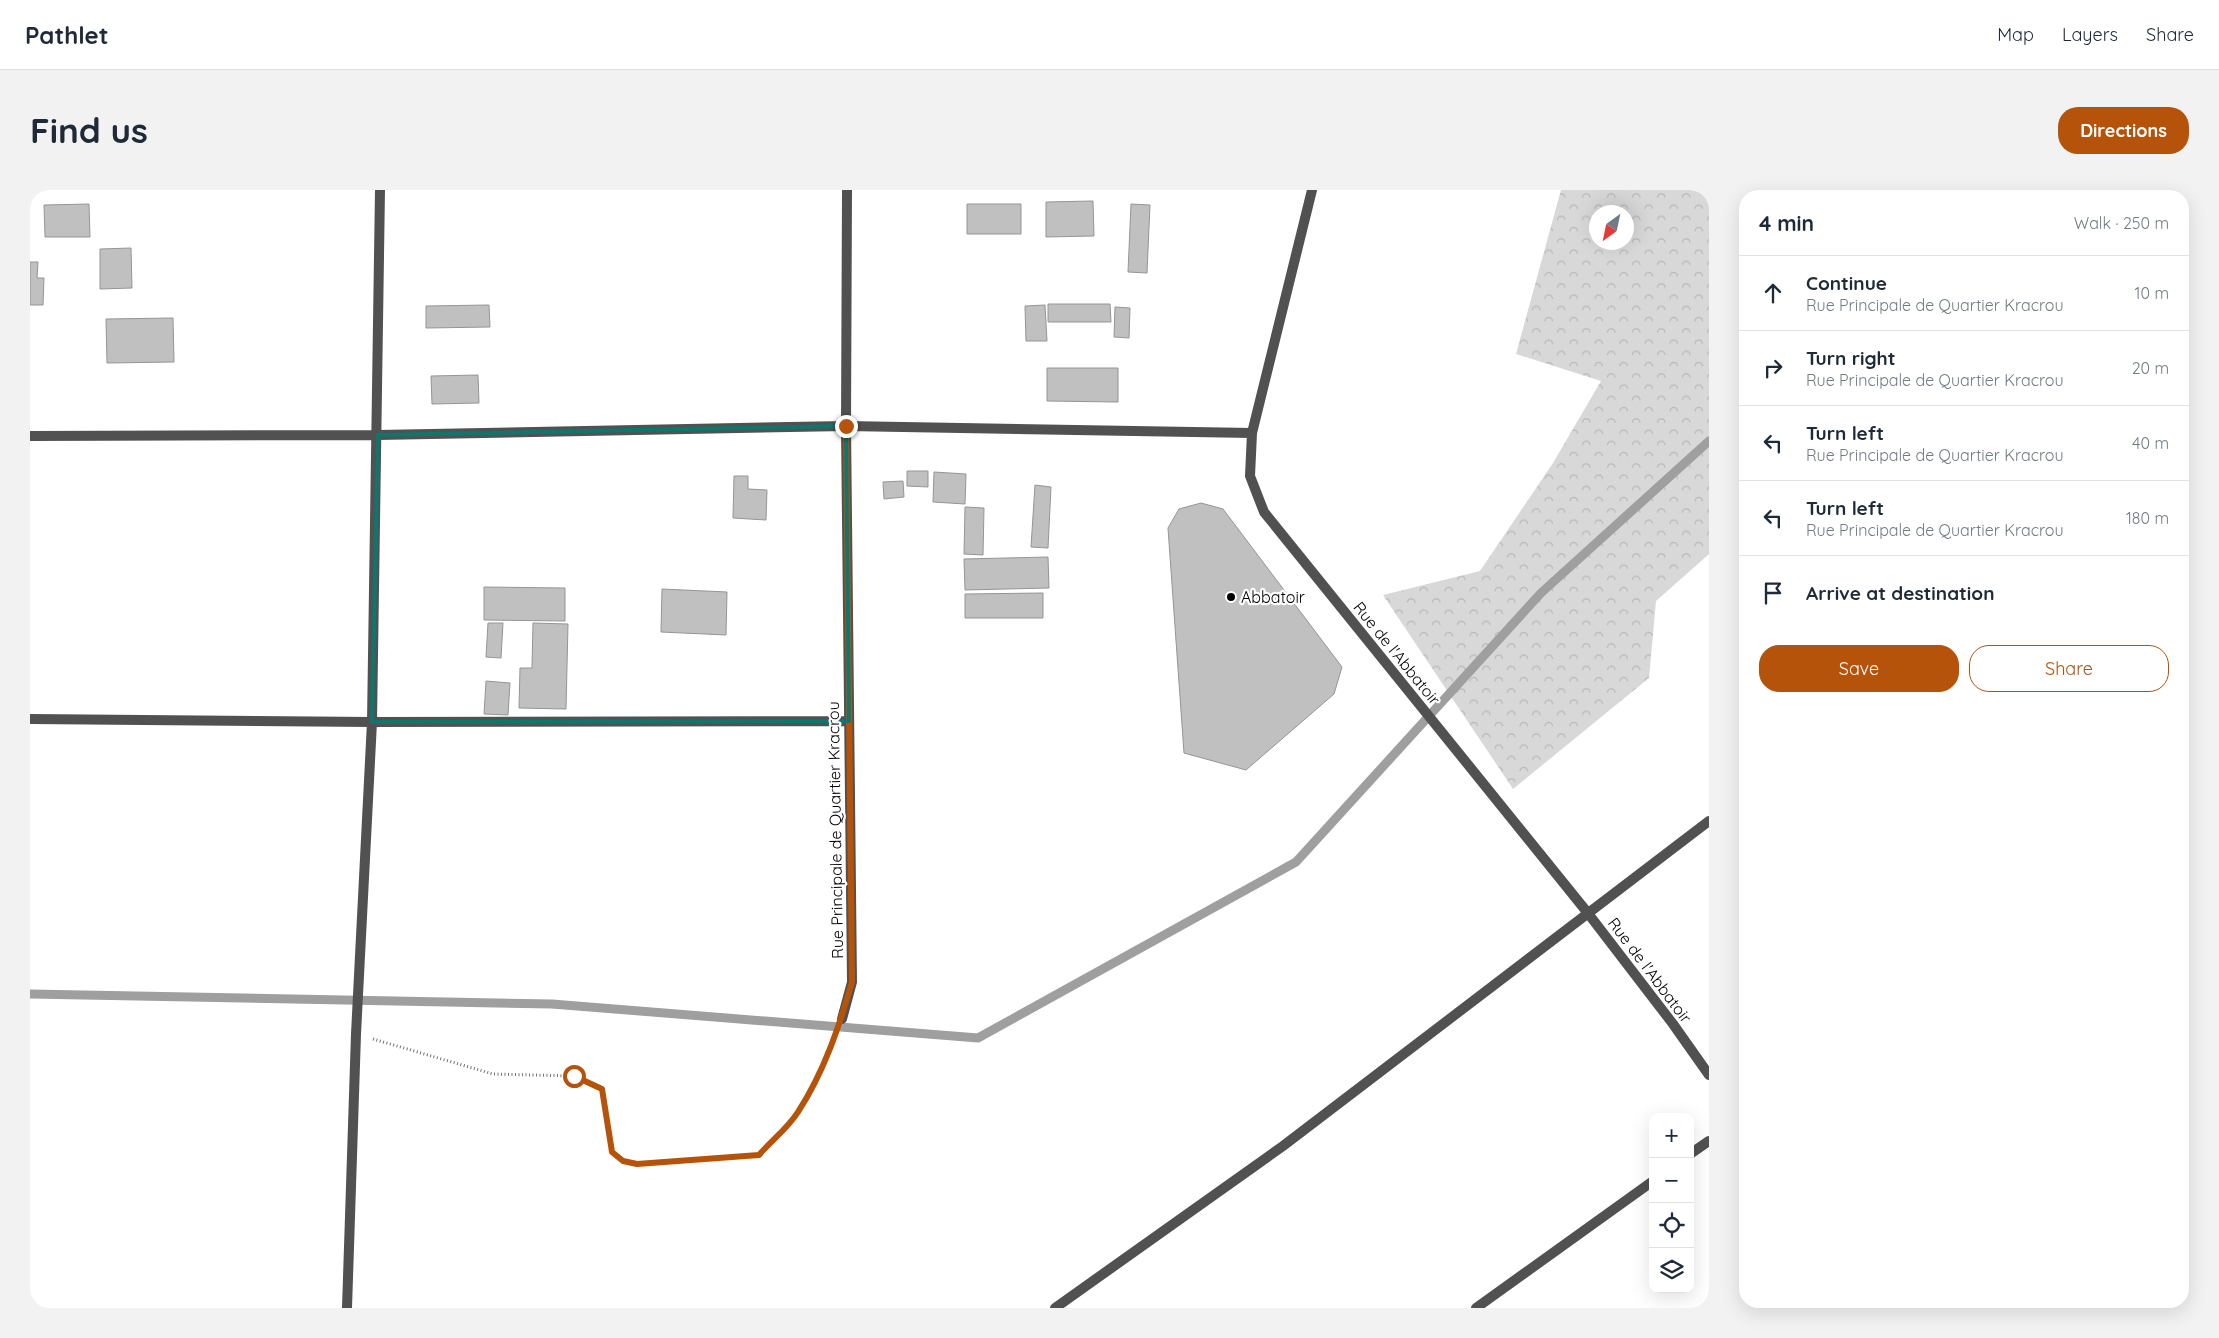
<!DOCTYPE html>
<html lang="en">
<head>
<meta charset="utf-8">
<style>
	body { margin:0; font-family:Quicksand,sans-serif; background:#f2f2f3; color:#1f2937 }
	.controls { position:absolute; right:15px; bottom:15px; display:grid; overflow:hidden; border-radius:10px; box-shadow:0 5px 20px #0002 }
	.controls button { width:45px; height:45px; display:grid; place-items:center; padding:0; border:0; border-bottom:1px solid #e0e1e3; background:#fff; color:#1f2937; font:25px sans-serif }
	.compass { position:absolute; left:1559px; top:15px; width:45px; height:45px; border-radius:50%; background:#fff; box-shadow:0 5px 20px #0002; rotate:213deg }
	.stop { position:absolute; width:15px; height:15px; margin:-11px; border:4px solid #b45309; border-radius:50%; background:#fff }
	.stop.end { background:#b45309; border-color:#fff; box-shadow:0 1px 5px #0008 }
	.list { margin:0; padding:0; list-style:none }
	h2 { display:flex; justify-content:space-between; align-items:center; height:65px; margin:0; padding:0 20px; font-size:21px }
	h2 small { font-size:16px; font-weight:400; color:#747a83 }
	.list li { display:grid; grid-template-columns:32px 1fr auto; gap:15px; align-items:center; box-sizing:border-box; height:75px; padding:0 20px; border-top:1px solid #e0e1e3 }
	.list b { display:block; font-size:19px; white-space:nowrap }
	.list p { margin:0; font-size:16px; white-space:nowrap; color:#747a83 }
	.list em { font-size:16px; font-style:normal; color:#747a83 }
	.actions { display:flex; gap:10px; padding:15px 20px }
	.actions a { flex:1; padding:11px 0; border:1px solid #b45309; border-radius:20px; text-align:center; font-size:18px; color:#b45309 }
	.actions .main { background:#b45309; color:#fff }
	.icon { flex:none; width:28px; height:28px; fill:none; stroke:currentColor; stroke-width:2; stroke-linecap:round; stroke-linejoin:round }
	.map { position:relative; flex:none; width:1679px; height:1118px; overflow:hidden; border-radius:20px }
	header { display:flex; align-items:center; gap:30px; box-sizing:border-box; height:70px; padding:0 25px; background:#fff; border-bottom:1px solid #e0e1e3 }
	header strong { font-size:24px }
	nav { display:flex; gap:28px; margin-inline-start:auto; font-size:18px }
	.intro { display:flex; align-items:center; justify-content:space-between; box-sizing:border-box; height:120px; padding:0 30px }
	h1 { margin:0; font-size:35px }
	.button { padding:12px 22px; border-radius:20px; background:#b45309; color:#fff; font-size:18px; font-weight:700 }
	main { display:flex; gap:30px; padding:0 30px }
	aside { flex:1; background:#fff; border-radius:20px; box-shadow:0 5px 20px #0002 }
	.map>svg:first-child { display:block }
	.forest { fill:url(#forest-crowns); fill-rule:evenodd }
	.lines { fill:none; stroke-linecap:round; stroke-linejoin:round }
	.stream { stroke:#9f9f9f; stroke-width:9 }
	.building { fill:#c0c0c0; stroke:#959595 }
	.path { stroke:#737373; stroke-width:3; stroke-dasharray:1 2.5; stroke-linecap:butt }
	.street { stroke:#515151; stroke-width:10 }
	.route { stroke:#b45309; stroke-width:6 }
	.marked { fill:none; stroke:#0f766e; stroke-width:4; stroke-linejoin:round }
	.poi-dot { fill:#000; stroke:#fff; stroke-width:2 }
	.labels { text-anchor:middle; stroke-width:4.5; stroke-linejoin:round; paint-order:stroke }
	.poi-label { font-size:16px; fill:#000; stroke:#fff; text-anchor:start }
	.street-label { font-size:16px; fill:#000; stroke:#fff }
</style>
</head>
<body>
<header>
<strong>Pathlet</strong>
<nav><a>Map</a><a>Layers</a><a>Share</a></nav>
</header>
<div class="intro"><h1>Find us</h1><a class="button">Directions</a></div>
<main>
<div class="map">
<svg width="1679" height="1118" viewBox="0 0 1679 1118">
	<defs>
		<pattern id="forest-crowns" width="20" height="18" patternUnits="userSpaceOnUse" patternTransform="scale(1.25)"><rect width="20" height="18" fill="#d8d8d8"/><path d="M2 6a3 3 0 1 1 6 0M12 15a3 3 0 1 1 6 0" fill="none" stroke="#b8b8b8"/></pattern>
	</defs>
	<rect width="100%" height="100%" fill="#fff"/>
	<path class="forest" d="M1531,0H1679V364L1626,411L1619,488L1483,599L1353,405L1450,381L1523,273L1571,191L1486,164ZM1566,22H1596V52H1566Z"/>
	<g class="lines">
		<path class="stream" d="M0,804L522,814L948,848L1266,672L1511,403L1679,251"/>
	</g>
	<path class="building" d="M1063,11L1064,46L1016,47V12Z
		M59,14L60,47H15L14,15Z
		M937,14H991V44H937Z
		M1101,14L1120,15L1117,83L1098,82Z
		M101,58L102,98L70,99V59Z
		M0,72H8L7,88H14L13,115H0Z
		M1018,114H1080L1081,132H1018Z
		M459,115L460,137L396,138V116Z
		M1015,115L1017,151H996L995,116Z
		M1085,117L1100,118L1099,148L1084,147Z
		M143,128L144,172L77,173L76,129Z
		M1017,178H1088V212L1017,211Z
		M448,185L449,213L402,214L401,186Z
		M877,281H898V297L877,296Z
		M904,282L936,284L935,314L903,312Z
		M704,286H718V299L737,300L736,330L703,328Z
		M873,291L874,307L854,309L853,292Z
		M1005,295L1021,297L1018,358L1001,357Z
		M1171,313L1193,319L1312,477L1304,504L1216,580L1154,563L1138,338L1149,319Z
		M935,317L954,318L953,365L934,364Z
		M1018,367L1019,398L935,400L934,369Z
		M454,397L535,398V431L454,430Z
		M632,399L697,402L696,445L631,442Z
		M1013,403V428H935V404Z
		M458,433H473L471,468L456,467Z
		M503,433L538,434L536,519L489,518L490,478H502Z
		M456,491L480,493L478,525L454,524Z"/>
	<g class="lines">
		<path class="path" d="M343,849L463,884L544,886L572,899L582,962L593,971L607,974L729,965L767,924L793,876L805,845"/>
		<path class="street" d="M1282,0L1222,243L1220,286L1234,322L1557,722L1643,834L1679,885
			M0,246L348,245L816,236L1222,243
			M0,529L342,532L819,531
			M812,829L822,792L816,236L817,0
			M1660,964L1679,951
			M317,1118L326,844L342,532L350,0
			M1025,1118L1253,956L1679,631
			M1446,1118L1623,991"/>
	</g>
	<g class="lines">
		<path class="route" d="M544,886L572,899L582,962L593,971L607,974L729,965C741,951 758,938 768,922C794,882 809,837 822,792L816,236"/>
	</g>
	<path class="marked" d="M816,236L819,531L342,532L348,245Z"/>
	<circle class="poi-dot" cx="1201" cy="407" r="5"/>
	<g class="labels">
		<g class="poi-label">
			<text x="1211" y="413">Abbatoir</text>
		</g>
		<g class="street-label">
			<text transform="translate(1367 463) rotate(51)" y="6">Rue de l'Abbatoir</text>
			<text transform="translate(805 640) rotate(-91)" y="6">Rue Principale de Quartier Kracrou</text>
			<text transform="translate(1620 780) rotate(53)" y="6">Rue de l'Abbatoir</text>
		</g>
	</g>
</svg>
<div class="controls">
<button>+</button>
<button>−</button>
<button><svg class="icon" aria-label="locate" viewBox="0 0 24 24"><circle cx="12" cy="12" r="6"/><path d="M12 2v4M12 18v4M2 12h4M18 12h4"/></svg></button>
<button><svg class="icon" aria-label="layers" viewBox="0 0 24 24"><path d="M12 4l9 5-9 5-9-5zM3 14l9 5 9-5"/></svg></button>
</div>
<svg class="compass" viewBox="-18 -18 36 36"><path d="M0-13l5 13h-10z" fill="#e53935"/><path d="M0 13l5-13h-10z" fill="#747a83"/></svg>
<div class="stop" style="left:544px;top:886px"></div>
<div class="stop end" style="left:816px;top:236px"></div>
</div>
<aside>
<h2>4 min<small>Walk · 250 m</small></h2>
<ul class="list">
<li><svg class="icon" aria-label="ahead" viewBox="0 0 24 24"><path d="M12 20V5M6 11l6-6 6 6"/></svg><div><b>Continue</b><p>Rue Principale de Quartier Kracrou</p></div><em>10 m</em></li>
<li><svg class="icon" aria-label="right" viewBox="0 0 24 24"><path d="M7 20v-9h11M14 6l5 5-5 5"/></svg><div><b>Turn right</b><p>Rue Principale de Quartier Kracrou</p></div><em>20 m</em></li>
<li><svg class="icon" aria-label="left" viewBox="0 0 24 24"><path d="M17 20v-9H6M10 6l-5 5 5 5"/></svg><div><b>Turn left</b><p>Rue Principale de Quartier Kracrou</p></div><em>40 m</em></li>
<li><svg class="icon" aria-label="left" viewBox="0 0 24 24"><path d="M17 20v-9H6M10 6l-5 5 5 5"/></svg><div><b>Turn left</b><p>Rue Principale de Quartier Kracrou</p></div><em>180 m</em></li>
<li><svg class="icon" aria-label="arrive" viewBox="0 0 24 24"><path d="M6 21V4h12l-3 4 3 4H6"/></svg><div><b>Arrive at destination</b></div></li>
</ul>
<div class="actions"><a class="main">Save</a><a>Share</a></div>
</aside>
</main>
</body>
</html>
